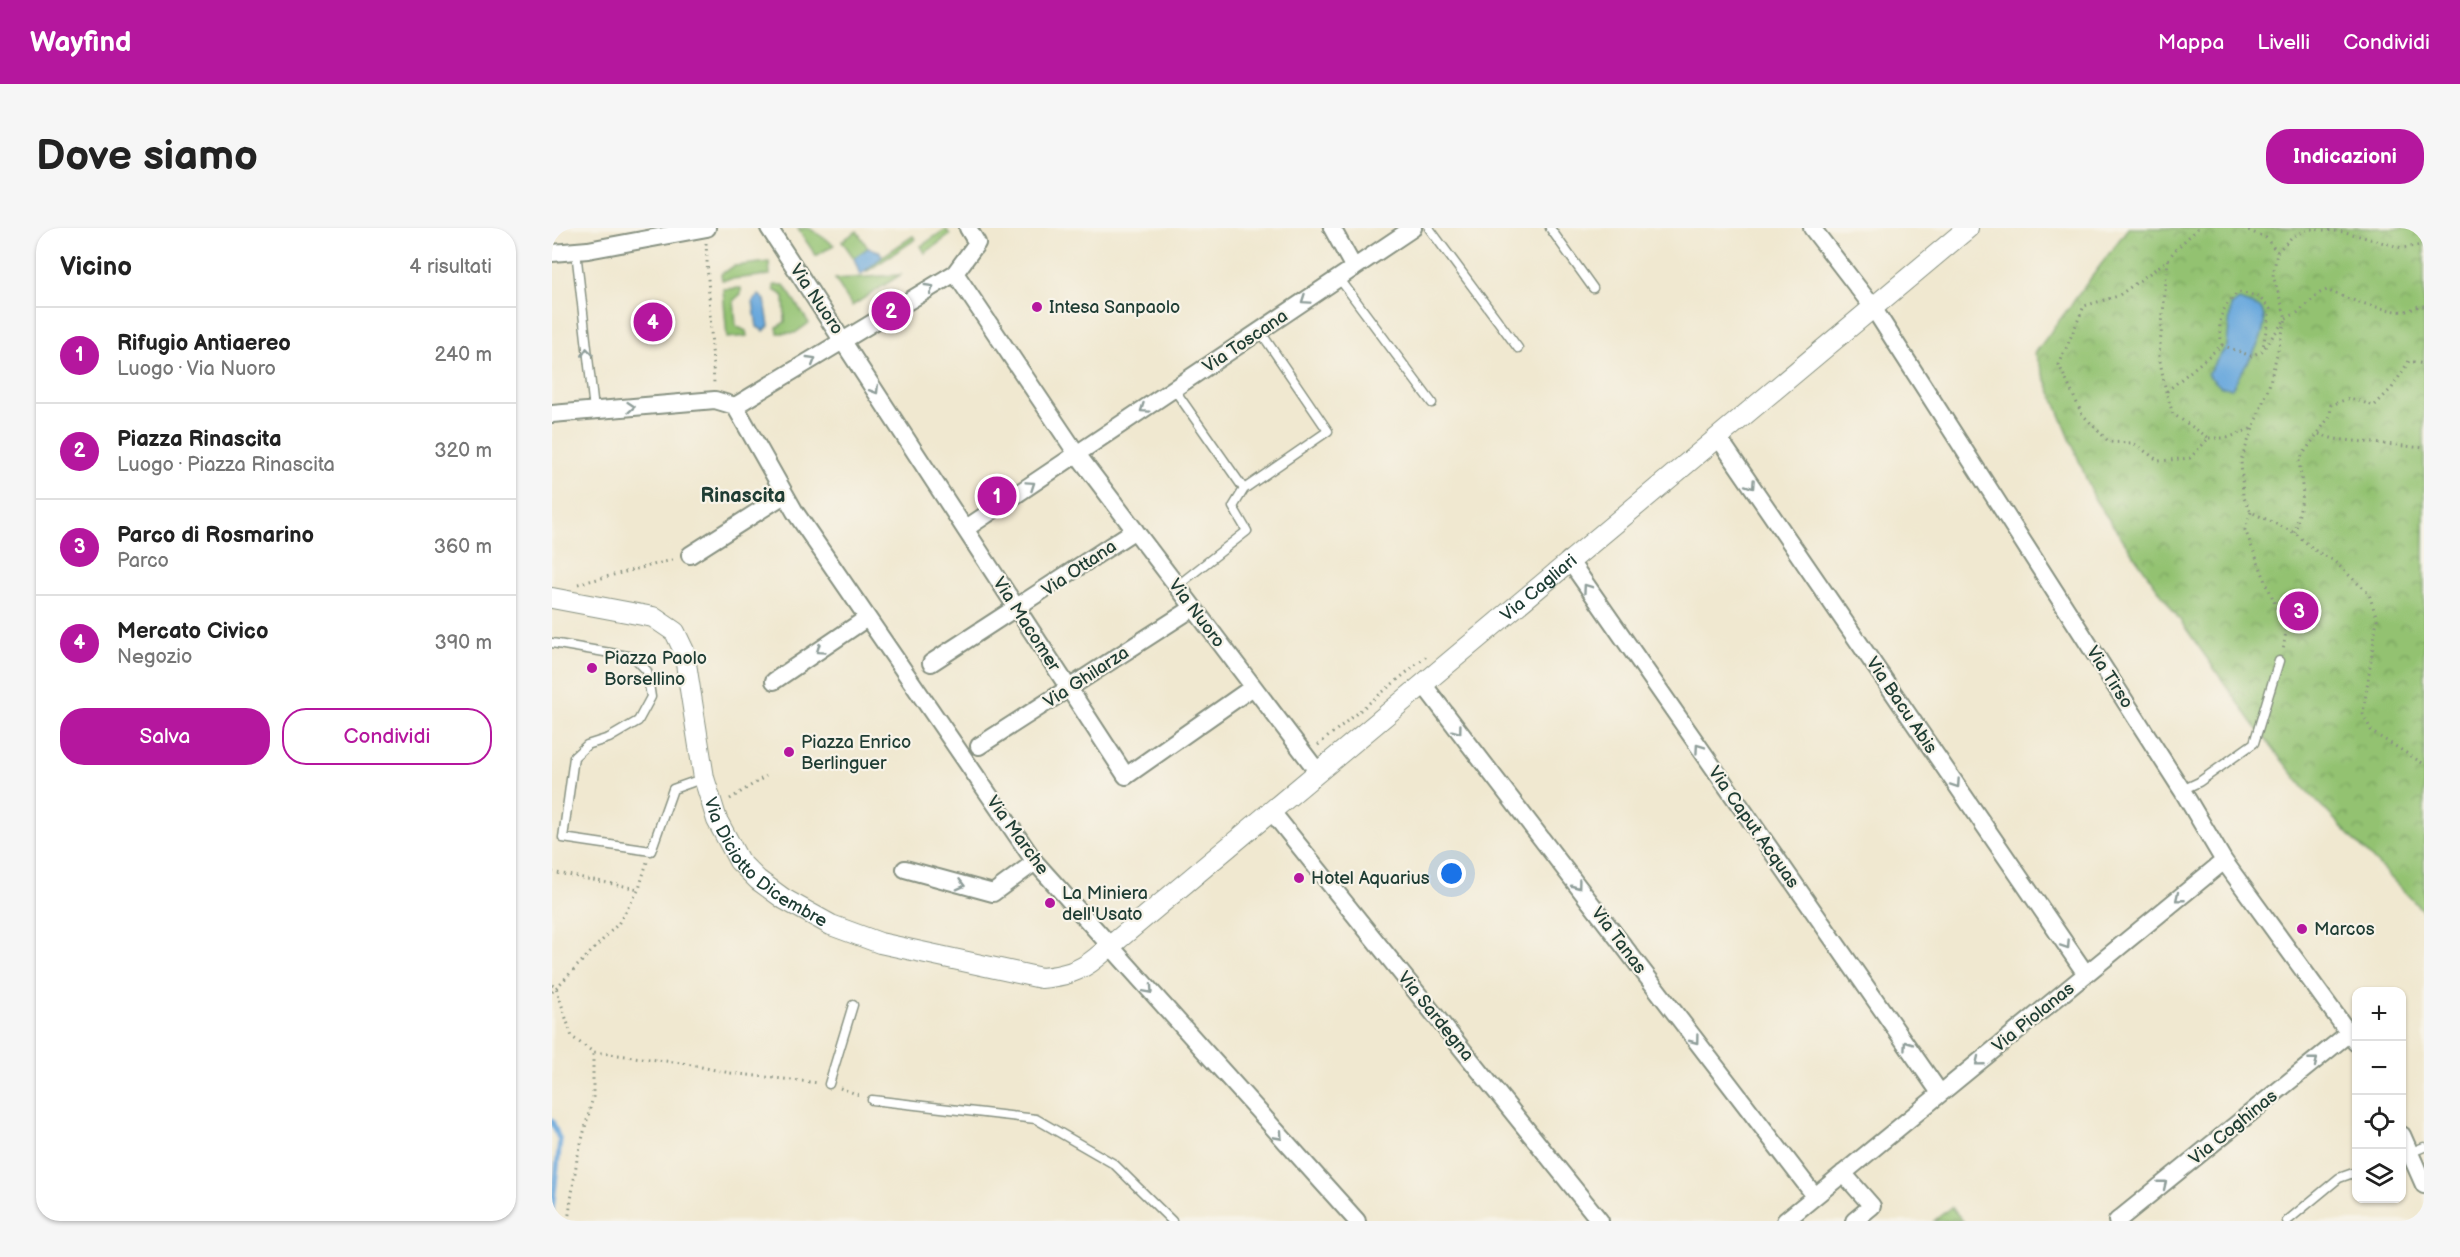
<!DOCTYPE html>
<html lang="it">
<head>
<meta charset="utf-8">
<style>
	body { margin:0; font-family:"Balsamiq Sans",sans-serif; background:#f6f6f6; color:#222 }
	.controls { position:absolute; right:18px; bottom:18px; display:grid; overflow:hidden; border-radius:12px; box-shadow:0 2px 4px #0004 }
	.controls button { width:54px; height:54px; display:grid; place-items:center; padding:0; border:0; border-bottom:2px solid #e0e0e0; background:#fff; color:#222; font:30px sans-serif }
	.you { position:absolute; left:900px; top:646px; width:21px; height:21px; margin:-15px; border:4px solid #fff; border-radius:50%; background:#1a73e8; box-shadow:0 0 0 9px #1a73e833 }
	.badge { display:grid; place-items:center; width:39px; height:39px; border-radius:50%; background:#b5179e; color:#fff; font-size:20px; font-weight:700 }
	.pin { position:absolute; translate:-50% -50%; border:3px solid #fff; box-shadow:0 2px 6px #0006 }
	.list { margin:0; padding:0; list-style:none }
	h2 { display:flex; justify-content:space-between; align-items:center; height:78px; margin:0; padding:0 24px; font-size:26px }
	h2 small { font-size:20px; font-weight:400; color:#767676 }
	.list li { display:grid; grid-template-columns:39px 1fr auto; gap:18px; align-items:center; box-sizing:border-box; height:96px; padding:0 24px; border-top:2px solid #e0e0e0 }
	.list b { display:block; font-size:22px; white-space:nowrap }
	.list p { margin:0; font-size:20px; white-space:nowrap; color:#767676 }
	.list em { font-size:20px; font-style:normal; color:#767676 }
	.actions { display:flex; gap:12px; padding:18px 24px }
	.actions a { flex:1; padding:14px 0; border:2px solid #b5179e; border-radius:24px; text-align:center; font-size:21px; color:#b5179e }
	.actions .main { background:#b5179e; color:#fff }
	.icon { flex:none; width:33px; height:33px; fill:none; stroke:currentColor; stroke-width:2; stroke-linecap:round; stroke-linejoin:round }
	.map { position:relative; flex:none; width:1872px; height:993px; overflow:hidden; border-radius:24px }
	header { display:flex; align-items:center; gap:36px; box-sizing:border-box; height:84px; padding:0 30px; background:#b5179e; color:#fff }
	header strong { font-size:28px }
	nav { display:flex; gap:33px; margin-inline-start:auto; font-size:21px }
	.intro { display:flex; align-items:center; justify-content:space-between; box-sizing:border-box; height:144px; padding:0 36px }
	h1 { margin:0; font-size:42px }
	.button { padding:15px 27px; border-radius:24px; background:#b5179e; color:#fff; font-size:21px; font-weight:700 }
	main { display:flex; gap:36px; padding:0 36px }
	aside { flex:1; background:#fff; border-radius:24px; box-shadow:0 2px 4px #0004 }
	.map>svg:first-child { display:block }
	.green { fill:#93c271; stroke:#598052; stroke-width:1.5 }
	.park { fill:url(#park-crowns); stroke:#598052; stroke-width:1.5 }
	.water { fill:#6aa9dd; stroke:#447388; stroke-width:1.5 }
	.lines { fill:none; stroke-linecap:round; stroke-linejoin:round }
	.stream { stroke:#6aa9dd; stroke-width:5 }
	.service-casing { stroke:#889282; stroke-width:11 }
	.minor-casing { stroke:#889282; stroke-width:20 }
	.tertiary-casing { stroke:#889282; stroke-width:22 }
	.path { stroke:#889282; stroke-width:3; stroke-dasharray:1.5 4.5; stroke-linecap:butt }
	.service { stroke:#fff; stroke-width:8 }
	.minor { stroke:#fff; stroke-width:16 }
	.tertiary { stroke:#fff; stroke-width:20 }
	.oneway { stroke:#8f9e9a }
	.poi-dot { fill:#b5179e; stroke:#f7f3e8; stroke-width:2 }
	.labels { text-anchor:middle; stroke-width:4.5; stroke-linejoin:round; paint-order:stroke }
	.street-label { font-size:18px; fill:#1f3d34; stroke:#f7f3e8 }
	.poi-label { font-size:18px; fill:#1f3d34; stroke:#f7f3e8; text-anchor:start }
	.neighbourhood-label { font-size:20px; font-weight:bold; fill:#1f3d34; stroke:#f7f3e8 }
</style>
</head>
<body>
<header>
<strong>Wayfind</strong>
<nav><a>Mappa</a><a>Livelli</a><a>Condividi</a></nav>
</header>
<div class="intro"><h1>Dove siamo</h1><a class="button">Indicazioni</a></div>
<main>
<aside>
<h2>Vicino<small>4 risultati</small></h2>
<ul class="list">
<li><span class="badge">1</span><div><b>Rifugio Antiaereo</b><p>Luogo · Via Nuoro</p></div><em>240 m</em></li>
<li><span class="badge">2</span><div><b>Piazza Rinascita</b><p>Luogo · Piazza Rinascita</p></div><em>320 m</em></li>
<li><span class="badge">3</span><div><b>Parco di Rosmarino</b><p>Parco</p></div><em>360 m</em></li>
<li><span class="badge">4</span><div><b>Mercato Civico</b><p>Negozio</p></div><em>390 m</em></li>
</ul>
<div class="actions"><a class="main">Salva</a><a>Condividi</a></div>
</aside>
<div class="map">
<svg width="1872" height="993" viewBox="0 0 1872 993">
	<defs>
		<pattern id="park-crowns" width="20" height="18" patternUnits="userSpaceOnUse" patternTransform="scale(1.5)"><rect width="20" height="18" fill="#93c271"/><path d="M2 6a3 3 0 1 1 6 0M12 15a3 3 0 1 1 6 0" fill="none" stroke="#779f5e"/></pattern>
	</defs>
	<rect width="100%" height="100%" fill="#f7f3e8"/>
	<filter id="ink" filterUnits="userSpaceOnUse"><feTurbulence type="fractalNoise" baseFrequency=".0167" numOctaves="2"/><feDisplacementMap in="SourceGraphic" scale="12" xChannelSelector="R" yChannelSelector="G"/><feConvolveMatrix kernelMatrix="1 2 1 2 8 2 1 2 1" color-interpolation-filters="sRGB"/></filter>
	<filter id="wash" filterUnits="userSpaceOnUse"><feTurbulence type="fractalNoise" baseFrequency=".008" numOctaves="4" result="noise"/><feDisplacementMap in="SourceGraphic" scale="24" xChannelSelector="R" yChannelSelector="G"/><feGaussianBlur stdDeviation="1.35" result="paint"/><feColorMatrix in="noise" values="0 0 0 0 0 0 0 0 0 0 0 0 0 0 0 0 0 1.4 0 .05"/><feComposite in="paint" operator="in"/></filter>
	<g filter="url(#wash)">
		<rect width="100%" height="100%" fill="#f0e8d0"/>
		<path class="green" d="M257,0L282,17L264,28L246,1Z
			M394,1L398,7L373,25L369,18Z
			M305,3L316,20L302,30L290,13Z
			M361,8L364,11L314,44L312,41Z
			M217,34L218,47L170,52L169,46L182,38Z
			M348,47L300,78L283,51Z
			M222,57H232L257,95L243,105H226L225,99L233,94L232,68L222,62Z
			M189,60V66L182,72L184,98L194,103L195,108L175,110L171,61Z"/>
		<path class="park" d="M1576,0H1872V684L1752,560L1700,494L1543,272L1483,125Z
			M1399,979L1411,993H1382Z"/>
		<path class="water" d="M316,20L327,23L330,29L308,47L302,30Z
			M207,67L213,72L217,98L212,103L205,99L201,73Z
			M1687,72L1709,80C1722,105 1691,138 1680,160L1669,159L1655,146L1675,118L1679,78Z"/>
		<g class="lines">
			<path class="stream" d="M0,893L8,913L0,983"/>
		</g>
	</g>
	<g filter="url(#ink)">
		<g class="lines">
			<g class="service-casing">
				<path id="service" d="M877,0L966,120
					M998,0L1041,60
					M24,23L42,182
					M787,50L880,175
					M622,161L692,261L776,203L708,103
					M625,358L695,303L681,279L692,261
					M0,415L82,429L95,443L99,469L86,493L57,510L35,517L22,529L11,610L99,623L121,561L152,550
					M1630,562L1647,554L1702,515L1727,433
					M277,856L301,777
					M320,872L484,891L562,936L620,993
					M1850,928L1872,919
					M1735,993L1787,950L1804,944"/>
			</g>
			<g class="minor-casing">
				<path id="minor" d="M217,0L574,548L701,459
					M780,0L802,40
					M1260,0L1320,78L1630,562L1672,633L1804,815
					M0,25L36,22L155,0
					M403,45L525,226L766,544
					M183,178L243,284L483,634L805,993
					M0,186L163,172L183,178L403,45L425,15L416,0
					M1166,209L1534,746
					M413,301L861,0
					M138,327L232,267
					M1017,332L1388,865
					M379,435L583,302
					M222,453L315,390
					M871,456L1263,968
					M427,518L641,380
					M720,584L1048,993
					M353,641L441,665L483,634
					M1850,907L1872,957
					M1291,945L1320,978L1302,993
					M1233,993L1672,633
					M1565,993L1797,805"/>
			</g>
			<g class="tertiary-casing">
				<g id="tertiary">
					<path id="s1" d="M0,370L101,389L123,404L132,423L152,550L165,592L187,633L206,652L232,671L279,697L328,715L489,750C511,748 527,744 544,730L1416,0"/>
				</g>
			</g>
			<path class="path" d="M1646,0L1623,22L1616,32L1566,68L1532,78L1507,137L1530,186L1557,214L1581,215L1607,233L1638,230L1657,210L1621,186L1614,164L1670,117L1699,128L1710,123L1734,90L1745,85L1768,65L1775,62C1788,69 1841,86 1854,83C1862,82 1864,77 1872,78
				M1691,0L1714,10L1725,24
				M1867,0L1872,14
				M154,15L162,155
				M1872,17L1850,20L1793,4L1758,1L1741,8L1725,24L1721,48L1734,90L1717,158L1689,232L1691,268L1699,284L1743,305L1765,324L1781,332L1817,366L1825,391L1811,486L1820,504L1872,536
				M1670,117C1665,91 1668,83 1686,64L1706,68L1718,81L1711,119
				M1614,164L1607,128L1616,32
				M1767,206L1782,211L1872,220
				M1657,210H1675L1701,200
				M1699,284L1693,302L1734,403L1731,423
				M1743,305L1751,266L1747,232L1778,188L1779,177L1798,170L1822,178L1840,160L1857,133L1872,136
				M26,356L124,331
				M766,517L877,426
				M178,571L214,548
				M0,644L87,661
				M0,757L4,759L20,809L41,824L130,835L178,845L267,855
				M0,764L66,696L87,661L95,634
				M288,860L310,868
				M16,993L25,931L41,869V824"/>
			<use href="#service" class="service"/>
			<use href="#minor" class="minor"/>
			<use href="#tertiary" class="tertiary"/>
		</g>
		<defs><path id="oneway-chevron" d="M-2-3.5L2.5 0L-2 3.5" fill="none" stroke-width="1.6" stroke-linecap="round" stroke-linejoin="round" transform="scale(1.5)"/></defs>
		<g class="oneway">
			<use href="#oneway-chevron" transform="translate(378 60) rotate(-31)"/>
			<use href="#oneway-chevron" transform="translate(753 72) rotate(146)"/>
			<use href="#oneway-chevron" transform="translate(35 124) rotate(-97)"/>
			<use href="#oneway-chevron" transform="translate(260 132) rotate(-31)"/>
			<use href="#oneway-chevron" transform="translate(323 162) rotate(58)"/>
			<use href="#oneway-chevron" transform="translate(79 179) rotate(-5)"/>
			<use href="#oneway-chevron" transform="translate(592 181) rotate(146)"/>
			<use href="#oneway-chevron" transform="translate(479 257) rotate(-34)"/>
			<use href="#oneway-chevron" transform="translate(1199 257) rotate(56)"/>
			<use href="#oneway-chevron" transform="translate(1035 360) rotate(-125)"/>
			<use href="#oneway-chevron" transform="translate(268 422) rotate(146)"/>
			<use href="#oneway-chevron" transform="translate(906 502) rotate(53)"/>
			<use href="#oneway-chevron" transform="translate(1147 520) rotate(-125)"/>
			<use href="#oneway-chevron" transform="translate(1404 556) rotate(56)"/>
			<use href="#oneway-chevron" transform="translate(409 657) rotate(15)"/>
			<use href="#oneway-chevron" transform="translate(1025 657) rotate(53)"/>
			<use href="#oneway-chevron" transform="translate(1627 670) rotate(141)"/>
			<use href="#oneway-chevron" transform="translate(1514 717) rotate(56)"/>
			<use href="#oneway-chevron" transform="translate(597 762) rotate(48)"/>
			<use href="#oneway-chevron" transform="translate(1143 812) rotate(53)"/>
			<use href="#oneway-chevron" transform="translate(1355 817) rotate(-125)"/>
			<use href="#oneway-chevron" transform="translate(1762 833) rotate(-39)"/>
			<use href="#oneway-chevron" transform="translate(1427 834) rotate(141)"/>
			<use href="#oneway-chevron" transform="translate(727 908) rotate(48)"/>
			<use href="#oneway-chevron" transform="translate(1611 956) rotate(-39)"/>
		</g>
	</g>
	<g class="poi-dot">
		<circle cx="485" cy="79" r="6"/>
		<circle cx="40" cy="440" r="6"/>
		<circle cx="237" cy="524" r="6"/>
		<circle cx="747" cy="650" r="6"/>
		<circle cx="498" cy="675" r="6"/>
		<circle cx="1750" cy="701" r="6"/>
	</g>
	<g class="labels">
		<g class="street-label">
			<text transform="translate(265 71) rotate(56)" y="6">Via Nuoro</text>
			<text transform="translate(693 113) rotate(-34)" y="6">Via Toscana</text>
			<text transform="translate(527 340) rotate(-34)" y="6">Via Ottana</text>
			<text dy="6" stroke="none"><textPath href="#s1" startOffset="1336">Via Cagliari</textPath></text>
			<text transform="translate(645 385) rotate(53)" y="6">Via Nuoro</text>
			<text transform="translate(475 396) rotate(57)" y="6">Via Macomer</text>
			<text transform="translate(534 449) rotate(-33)" y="6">Via Ghilarza</text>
			<text transform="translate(1558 449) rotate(57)" y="6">Via Tirso</text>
			<text transform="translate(1350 477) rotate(56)" y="6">Via Bacu Abis</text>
			<text transform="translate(1202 599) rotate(55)" y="6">Via Caput Acquas</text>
			<text transform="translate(466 607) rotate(54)" y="6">Via Marche</text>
			<text dy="6" stroke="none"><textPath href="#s1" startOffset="388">Via Diciotto Dicembre</textPath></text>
			<text transform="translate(1067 712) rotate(53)" y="6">Via Tanas</text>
			<text transform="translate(884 788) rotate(51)" y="6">Via Sardegna</text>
			<text transform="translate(1481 789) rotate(-39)" y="6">Via Piolanas</text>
			<text transform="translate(1681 899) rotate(-39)" y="6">Via Coghinas</text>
		</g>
		<g class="poi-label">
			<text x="497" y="85">Intesa Sanpaolo</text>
			<text x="52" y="436">Piazza Paolo<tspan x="52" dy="21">Borsellino</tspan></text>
			<text x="249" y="520">Piazza Enrico<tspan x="249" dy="21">Berlinguer</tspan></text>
			<text x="759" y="656">Hotel Aquarius</text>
			<text x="510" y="671">La Miniera<tspan x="510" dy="21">dell'Usato</tspan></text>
			<text x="1762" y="707">Marcos</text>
		</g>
		<g class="neighbourhood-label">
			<text x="191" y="274">Rinascita</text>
		</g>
	</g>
</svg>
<div class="controls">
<button>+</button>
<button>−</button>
<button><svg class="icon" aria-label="locate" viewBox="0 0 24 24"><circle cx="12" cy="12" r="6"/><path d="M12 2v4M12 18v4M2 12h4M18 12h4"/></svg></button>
<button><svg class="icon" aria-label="layers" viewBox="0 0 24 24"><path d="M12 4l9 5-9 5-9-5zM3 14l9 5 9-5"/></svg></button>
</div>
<div class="you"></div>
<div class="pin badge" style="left:445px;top:268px">1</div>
<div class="pin badge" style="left:339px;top:83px">2</div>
<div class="pin badge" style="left:1747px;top:383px">3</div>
<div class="pin badge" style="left:101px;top:94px">4</div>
</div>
</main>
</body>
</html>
